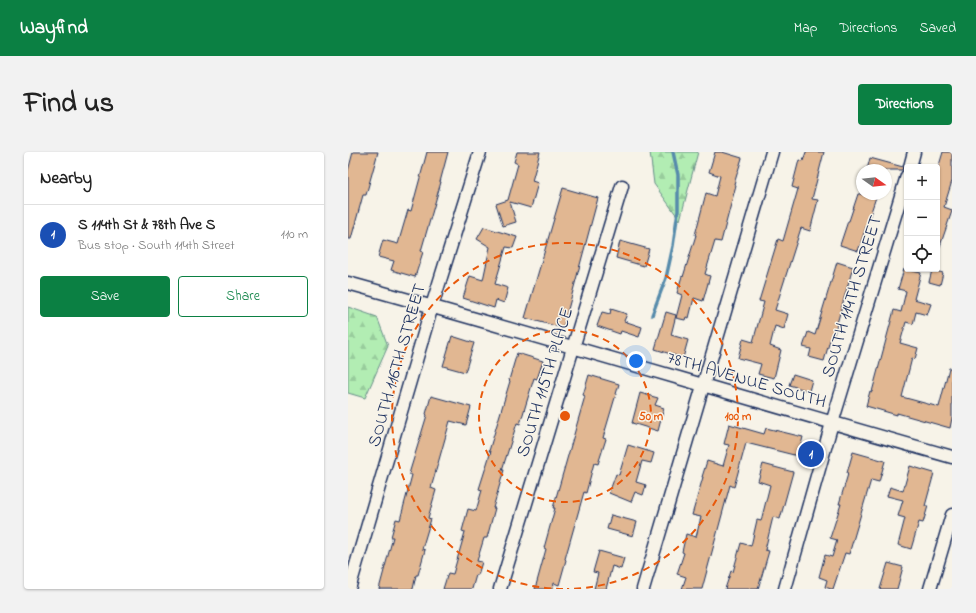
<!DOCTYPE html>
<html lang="en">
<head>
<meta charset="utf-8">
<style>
	body { margin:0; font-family:"Indie Flower",sans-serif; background:#f2f2f2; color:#222 }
	.controls { position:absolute; right:12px; top:12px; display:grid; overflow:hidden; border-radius:4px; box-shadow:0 1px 3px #0004 }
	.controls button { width:36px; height:36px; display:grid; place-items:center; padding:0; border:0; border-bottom:1px solid #e0e0e0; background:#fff; color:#222; font:20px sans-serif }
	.compass { position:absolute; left:508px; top:12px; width:36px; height:36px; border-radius:50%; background:#fff; box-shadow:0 1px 3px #0004; rotate:105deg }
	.you { position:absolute; left:288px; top:209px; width:14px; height:14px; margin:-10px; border:3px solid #fff; border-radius:50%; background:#1a73e8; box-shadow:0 0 0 6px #1a73e833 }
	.badge { display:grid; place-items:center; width:26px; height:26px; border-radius:50%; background:#0b8043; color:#fff; font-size:13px; font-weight:700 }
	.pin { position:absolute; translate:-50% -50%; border:2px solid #fff; box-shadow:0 1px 4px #0006 }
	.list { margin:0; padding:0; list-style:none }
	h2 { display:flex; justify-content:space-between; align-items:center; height:52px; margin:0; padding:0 16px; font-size:17px }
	h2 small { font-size:13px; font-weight:400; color:#767676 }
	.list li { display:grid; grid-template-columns:26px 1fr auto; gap:12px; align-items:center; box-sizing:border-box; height:60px; padding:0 16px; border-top:1px solid #e0e0e0 }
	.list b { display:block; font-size:15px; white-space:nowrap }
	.list p { margin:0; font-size:13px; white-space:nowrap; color:#767676 }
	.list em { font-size:13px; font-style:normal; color:#767676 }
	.actions { display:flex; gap:8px; padding:12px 16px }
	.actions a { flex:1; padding:9px 0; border:1px solid #0b8043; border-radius:4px; text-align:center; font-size:14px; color:#0b8043 }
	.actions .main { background:#0b8043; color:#fff }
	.icon { flex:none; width:22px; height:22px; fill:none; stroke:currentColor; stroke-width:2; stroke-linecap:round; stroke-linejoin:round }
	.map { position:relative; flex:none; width:604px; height:437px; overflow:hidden; border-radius:4px }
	header { display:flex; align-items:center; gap:24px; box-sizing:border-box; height:56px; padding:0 20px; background:#0b8043; color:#fff }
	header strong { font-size:19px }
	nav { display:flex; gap:22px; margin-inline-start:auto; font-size:14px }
	.intro { display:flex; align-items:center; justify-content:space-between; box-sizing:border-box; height:96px; padding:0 24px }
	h1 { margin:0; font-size:28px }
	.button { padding:10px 18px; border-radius:4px; background:#0b8043; color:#fff; font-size:14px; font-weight:700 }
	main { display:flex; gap:24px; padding:0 24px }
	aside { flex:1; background:#fff; border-radius:4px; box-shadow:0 1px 3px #0004 }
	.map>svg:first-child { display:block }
	.forest { fill:url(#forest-firs); stroke:#668e88 }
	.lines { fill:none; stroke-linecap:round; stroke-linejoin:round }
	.stream { stroke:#578bab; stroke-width:3.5 }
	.building { fill:#e1b792; stroke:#1b2f5e }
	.minor-casing { stroke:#1b2f5e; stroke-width:15 }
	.minor { stroke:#f7f3e8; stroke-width:12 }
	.ring { fill:none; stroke:#e8590c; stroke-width:2; stroke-dasharray:7 5 }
	.labels { text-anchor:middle; stroke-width:3; stroke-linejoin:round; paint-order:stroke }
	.street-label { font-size:18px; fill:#1b2f5e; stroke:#f7f3e8 }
	.centre { fill:#e8590c; stroke:#f7f3e8; stroke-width:2 }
	.ring-label { font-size:12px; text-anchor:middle; font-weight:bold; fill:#e8590c; stroke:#f7f3e8; stroke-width:3; stroke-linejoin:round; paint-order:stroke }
</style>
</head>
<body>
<header>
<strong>Wayfind</strong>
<nav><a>Map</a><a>Directions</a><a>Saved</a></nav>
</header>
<div class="intro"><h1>Find us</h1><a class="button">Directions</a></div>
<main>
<aside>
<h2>Nearby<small></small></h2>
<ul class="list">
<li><span class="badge" style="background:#1a4fb4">1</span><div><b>S 114th St &amp; 78th Ave S</b><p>Bus stop · South 114th Street</p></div><em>110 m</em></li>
</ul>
<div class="actions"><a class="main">Save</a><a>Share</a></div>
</aside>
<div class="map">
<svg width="604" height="437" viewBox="0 0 604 437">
	<defs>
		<pattern id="forest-firs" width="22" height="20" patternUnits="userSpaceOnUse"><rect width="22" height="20" fill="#b2edb3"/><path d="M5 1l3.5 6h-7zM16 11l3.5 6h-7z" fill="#98cc9c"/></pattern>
	</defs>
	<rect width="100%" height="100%" fill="#f7f3e8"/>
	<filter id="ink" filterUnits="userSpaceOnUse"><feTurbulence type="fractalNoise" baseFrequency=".025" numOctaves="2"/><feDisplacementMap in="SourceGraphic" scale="8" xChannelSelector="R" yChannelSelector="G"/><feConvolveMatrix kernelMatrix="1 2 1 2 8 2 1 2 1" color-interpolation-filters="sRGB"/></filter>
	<g filter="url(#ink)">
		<path class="forest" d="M302,0H350L332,68L306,32Z
			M0,155L29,165L40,194L17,246L0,241Z"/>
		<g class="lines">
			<path class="stream" d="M304,163L318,126L325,94L330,59V23L325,0"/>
		</g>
		<path class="building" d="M5,0H30L18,43H15L3,87H0V19Z
			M79,0H100L92,30H93L73,99L75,100L67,125L43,118L46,109L30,105L35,88L50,92L60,58L63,59Z
			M169,0H192L184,29L190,31L183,56L162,50L168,70L155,74L148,52L160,48L170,12L166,10Z
			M367,0H374L394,6L386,32L388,33L373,90L367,89L357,122L362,124L355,149L346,146L341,166L338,165L337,168L328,166L334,143L329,141L334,124L335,125L348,83H347L358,41L367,44L372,24L361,20Z
			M458,0H476L464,47L470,48L462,79L453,76L427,158L440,162L436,177L427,174L422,194L433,198L426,226L410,222L413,212L390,206L395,187L405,190L416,150L411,149L430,87L435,89L450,37L444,35L451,8L455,9Z
			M595,0H604V29L596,55L604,58V59L591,97H589V20Z
			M522,6L555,15L554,18H519Z
			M215,36L250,46L215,176L177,166Z
			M510,42H529L510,99L492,93L500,69H501Z
			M136,75L169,85L165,96L158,95L147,132L160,136L156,151L148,148L146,156L115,146L122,124L135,128L142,95L129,87Z
			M272,89L301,97L296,114L268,106Z
			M489,110L505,115L486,182L484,181L476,209L461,205L463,197L455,195L460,180L467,183Z
			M556,117L573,121L566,147L583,152L579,163L568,160L565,172L558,170L552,191L570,196L567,207L564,206L554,245L591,255L601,216H604V266L602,276L549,261V263L518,254L522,239L524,240L546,158L553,160L558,139L550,137Z
			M584,118L595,121L592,133L581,130Z
			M263,157L279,162L276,169L294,175L291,185L273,179L272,182L249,174L254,160L262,162Z
			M318,160L328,163L323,183L340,188L335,206L307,197Z
			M104,184L126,191L117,220L95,214Z
			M169,201L195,209L189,227L186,226L172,272L169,271L154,318H156L145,356H147L139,386H136L129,409L134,410L130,423H128L124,437H95L100,421L105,422L117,380L114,379L120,357L128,359L134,338L131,337L143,299H141L162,229L161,228Z
			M445,222L464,228L461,239L441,233Z
			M241,223L271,232L255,286L258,287L250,312L246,311L238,341L236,340L217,407L218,408L211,433L206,431L205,437H187L198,397L196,396L207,356H205L237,244L235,243Z
			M292,241L310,246L307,253L316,256L310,279L284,271Z
			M83,244L123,255L118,273L102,269L83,336L88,338L80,366L83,367L74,397L77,398L70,423H68L65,437H31L45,385H43L48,367L52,368L64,323L61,322L79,263L78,262Z
			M381,272L416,282L418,276L455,285L450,304L398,291L386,335L382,333L354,437H334L338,425L329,422L336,401L334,400L338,382L348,385L353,365L344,363L355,325H354L359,309L375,314L381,293L376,292Z
			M280,293L306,301L303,311L294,309L288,330L298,333L295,343L287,340L283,350L261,341L268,322L271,323Z
			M505,300L537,309L531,330L523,328L501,402L497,401L485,437H483L477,435L479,428L471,425L477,403L484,405L489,388L482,386L493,352H491L500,322L499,321Z
			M415,312L445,320L432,367L425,365L417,398L421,399L410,437H377L383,419L385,420L393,391L403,394L409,368L413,369L422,333L410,329Z
			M562,314L586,321L577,354H580L575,371L571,370L563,397L550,393L557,366L550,364L555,348L539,344L542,335L555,339Z
			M263,363L289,370L285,384L259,377Z
			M251,399L276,406L273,417L264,414L258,437H246L250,421L245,420Z
			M540,411L555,415L549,437H532Z"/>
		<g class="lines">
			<g class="minor-casing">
				<path id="minor" d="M562,15L566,0
					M0,131C202,187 402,248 604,305
					M1,437L84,154L132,0
					M152,437L274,34
					M295,437L424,0
					M437,437L484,271L559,24
					M582,437L604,363"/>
			</g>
			<use href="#minor" class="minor"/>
		</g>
	</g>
	<g class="ring">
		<circle cx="217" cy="264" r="86"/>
		<path d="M215 437A173 173 0 1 1 219 437"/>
	</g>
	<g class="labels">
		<g class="street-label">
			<text transform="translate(503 144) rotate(-73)" y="6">SOUTH 114TH STREET</text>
			<text transform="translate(48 213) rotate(-74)" y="6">SOUTH 116TH STREET</text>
			<text transform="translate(399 227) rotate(16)" y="6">78TH AVENUE SOUTH</text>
			<text transform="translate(196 230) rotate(-73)" y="6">SOUTH 115TH PLACE</text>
		</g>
	</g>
	<circle cx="217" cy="264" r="6" class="centre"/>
	<g class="ring-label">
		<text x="303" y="268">50 m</text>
		<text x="390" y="268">100 m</text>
	</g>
</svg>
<div class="controls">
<button>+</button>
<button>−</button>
<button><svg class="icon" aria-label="locate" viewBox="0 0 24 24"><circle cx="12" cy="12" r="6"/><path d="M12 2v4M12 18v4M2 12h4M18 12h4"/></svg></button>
</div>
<svg class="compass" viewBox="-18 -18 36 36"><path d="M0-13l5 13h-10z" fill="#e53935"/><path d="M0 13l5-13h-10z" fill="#767676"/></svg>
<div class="you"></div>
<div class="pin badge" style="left:463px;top:302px;background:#1a4fb4">1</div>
</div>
</main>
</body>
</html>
